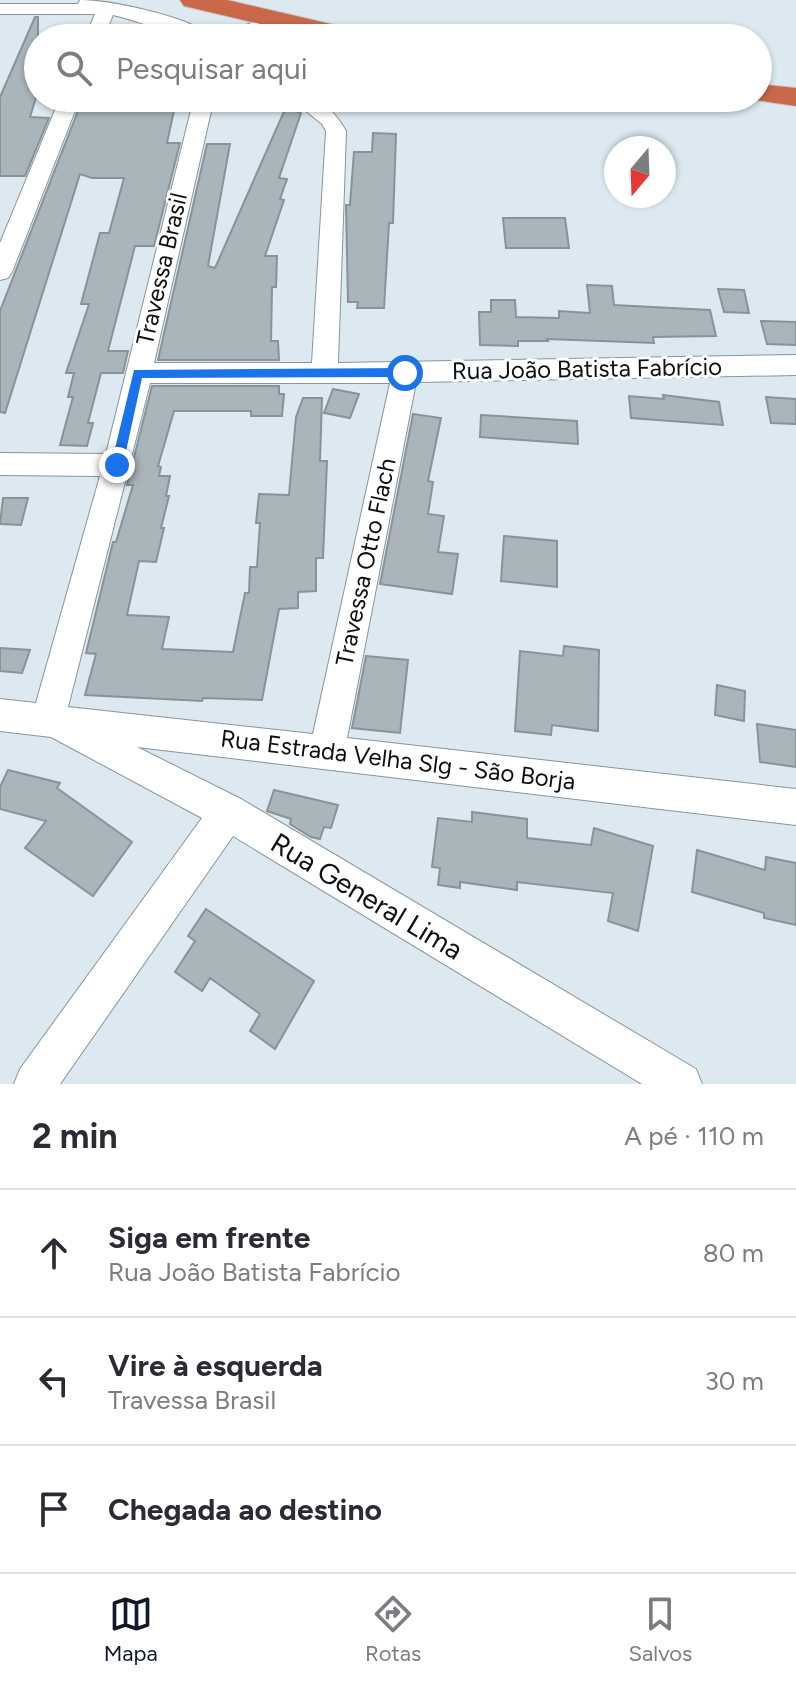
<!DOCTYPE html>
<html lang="pt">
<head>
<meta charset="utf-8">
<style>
	body { margin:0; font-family:Figtree,sans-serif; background:#f7f7f7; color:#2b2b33 }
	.compass { position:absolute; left:604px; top:136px; width:72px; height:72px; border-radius:50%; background:#fff; box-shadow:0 2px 6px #0004; rotate:199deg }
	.stop { position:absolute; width:24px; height:24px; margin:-18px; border:6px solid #1a73e8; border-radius:50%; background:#fff }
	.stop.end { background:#1a73e8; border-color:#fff; box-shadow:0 2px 8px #0008 }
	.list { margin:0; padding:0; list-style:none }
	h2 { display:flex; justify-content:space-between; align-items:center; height:104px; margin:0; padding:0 32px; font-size:34px }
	h2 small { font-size:26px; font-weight:400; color:#7c7c81 }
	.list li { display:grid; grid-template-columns:52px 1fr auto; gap:24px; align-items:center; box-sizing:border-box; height:128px; padding:0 32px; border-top:2px solid #e1e1e2 }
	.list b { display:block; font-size:30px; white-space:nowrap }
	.list p { margin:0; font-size:26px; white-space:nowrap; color:#7c7c81 }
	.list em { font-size:26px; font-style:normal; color:#7c7c81 }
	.icon { flex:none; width:44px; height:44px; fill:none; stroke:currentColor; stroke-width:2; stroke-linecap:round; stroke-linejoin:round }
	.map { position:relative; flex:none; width:796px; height:1084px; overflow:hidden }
	.search { position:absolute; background:#fff; box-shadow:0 2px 6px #0004; left:24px; right:24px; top:24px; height:88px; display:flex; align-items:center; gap:20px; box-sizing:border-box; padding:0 28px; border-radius:44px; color:#7c7c81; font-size:30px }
	.sheet { height:488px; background:#fff }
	nav { display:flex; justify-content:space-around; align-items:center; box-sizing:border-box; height:112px; border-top:2px solid #e1e1e2; background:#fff; font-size:22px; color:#7c7c81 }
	nav a { display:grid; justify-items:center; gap:4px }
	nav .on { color:#111827 }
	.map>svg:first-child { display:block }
	.building { fill:#a9b5bb; stroke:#879299; stroke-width:2 }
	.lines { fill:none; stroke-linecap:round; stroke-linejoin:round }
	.minor-casing { stroke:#89949b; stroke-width:2 }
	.highway-casing { stroke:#c5c6c6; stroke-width:2 }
	.minor { fill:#fff; fill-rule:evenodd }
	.highway { fill:#ca684a; fill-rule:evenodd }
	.route { fill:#1a73e8 }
	.labels { text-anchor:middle; stroke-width:6; stroke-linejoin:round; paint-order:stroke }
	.street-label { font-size:24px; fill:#0c1012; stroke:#fff }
	.near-street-label { font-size:28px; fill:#0c1012; stroke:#fff }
</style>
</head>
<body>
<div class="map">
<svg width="796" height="1084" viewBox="0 0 796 1084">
	<rect width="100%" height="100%" fill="#dce9f0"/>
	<path class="building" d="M35,17H38V91L30,117L49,118L25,176H0V97Z
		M83,98H170L168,107L175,106L167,143H180L154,246H135L108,351H128L123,373H101L88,423H93L87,446L60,445L73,397H68L74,373H66L89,304H81L100,233H109L124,178H92L80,174L5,413L0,412V311Z
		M286,107L301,113L279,178L287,179L280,199L284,200L265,256H277L276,287H272L271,341H278L279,360H158L207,144H230L208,266L215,268Z
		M373,133L396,134L393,223H389L384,308H357L358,302H348L346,205H350L354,152H372Z
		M503,218H565L569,248H506Z
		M587,285L612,286L614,305L710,310L716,336L653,337L654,343L547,339L548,341H518V346L480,345L479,312H491V300H515L516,317L559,318V311L590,313Z
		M718,289L744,290L749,313L724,312Z
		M761,321L796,322V345L767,344Z
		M152,386H279V394H284L282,416H251V411H174L158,466L161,467L159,476H170L166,496H169L161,528H164L156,562L139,561L127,615L169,617L162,649L233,652L245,593H249L250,567H257L260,523H256L259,494L289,495L296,417L303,398H322L320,461H327L323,558H316V591L298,592V608L279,609L262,700L203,698L202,701L85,695L96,654L86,653L113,542H116L133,485H127Z
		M333,389L359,394L350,418L324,413Z
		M663,395L719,402L723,425L631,418L629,396L664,399Z
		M766,397L796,399V424L771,423Z
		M413,414L441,418L428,481L433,482L428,514L444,516L438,552L458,554L452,594L380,584Z
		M481,415L577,421L578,444L480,437Z
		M3,498H28L21,525L0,524Z
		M504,536L557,541V587L501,581Z
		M564,646L599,650L598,731L552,725L551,735L515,731L520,651L563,656Z
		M0,648L30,650L22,673L0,671Z
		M366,656L408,660L400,733L352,728Z
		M717,685L745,691L744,721L715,715Z
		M757,724L796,730V767L760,762Z
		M8,770L60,783L57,788L132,842L93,896L25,848L46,821L0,809V787Z
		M274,790L338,805L331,828L324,827L320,839L311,837L290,824L291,819L267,811Z
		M472,812L527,819V838L591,845L594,828L653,846L638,931L608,921L613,893L517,882V890L460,882V888L438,885L440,868L432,867L438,818L472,822Z
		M697,850L765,870L766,857L796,863V925L764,918V913L692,892Z
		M206,909L314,981L275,1049L250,1031L260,1014L210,978L202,991L175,972L195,941L188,936Z"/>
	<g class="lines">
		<g class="minor-casing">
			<path id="minor" d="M80,0C109,0 194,17 213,38C179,38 146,23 113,15L103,38H85L95,14H0V4H78Z
				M273,15L282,21L280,25L245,38H219L221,34Z
				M60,98H80L12,272L8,278L0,280V243Z
				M194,98H214L154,363H312L326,131L322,124L290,98C318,98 332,106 346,131L338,363L796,355V375L416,382L347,738L796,789V825L137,747L241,799L696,1069L702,1084H642L233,836L60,1084H14L20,1069L202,818L51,737L0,731V699L36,703L100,476L0,475V453L106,454ZM150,383H390L313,734L68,707Z"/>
		</g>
		<g class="highway-casing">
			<path id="highway" d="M180,0H227L365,32L369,38H320L184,6Z
				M758,84L796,88V106L748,99L758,98Z"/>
		</g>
		<use href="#minor" class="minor"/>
		<use href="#highway" class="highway"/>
	</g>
	<path class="route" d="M405,368L410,373L405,377L142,378L123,465L117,470L111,465L134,370Z"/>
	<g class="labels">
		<g class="street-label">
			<text transform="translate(162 269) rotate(-77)" y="8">Travessa Brasil</text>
			<text transform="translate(587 369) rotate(-1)" y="8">Rua João Batista Fabrício</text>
			<text transform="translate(366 562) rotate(-78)" y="8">Travessa Otto Flach</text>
			<text transform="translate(398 760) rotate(7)" y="8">Rua Estrada Velha Slg - São Borja</text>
		</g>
		<g class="near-street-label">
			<text transform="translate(367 896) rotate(31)" y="10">Rua General Lima</text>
		</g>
	</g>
</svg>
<svg class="compass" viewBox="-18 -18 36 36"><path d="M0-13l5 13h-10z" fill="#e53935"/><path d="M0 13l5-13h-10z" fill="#7c7c81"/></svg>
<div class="stop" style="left:405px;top:373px"></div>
<div class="stop end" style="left:117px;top:465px"></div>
<div class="search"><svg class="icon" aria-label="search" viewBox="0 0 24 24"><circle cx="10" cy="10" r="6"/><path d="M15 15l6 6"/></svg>Pesquisar aqui</div>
</div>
<section class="sheet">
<h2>2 min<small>A pé · 110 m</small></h2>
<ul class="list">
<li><svg class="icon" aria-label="ahead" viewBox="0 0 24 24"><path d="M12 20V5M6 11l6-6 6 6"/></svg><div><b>Siga em frente</b><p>Rua João Batista Fabrício</p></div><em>80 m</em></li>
<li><svg class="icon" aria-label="left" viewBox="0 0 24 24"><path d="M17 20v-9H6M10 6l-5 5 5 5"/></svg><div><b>Vire à esquerda</b><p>Travessa Brasil</p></div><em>30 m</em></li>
<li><svg class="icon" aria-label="arrive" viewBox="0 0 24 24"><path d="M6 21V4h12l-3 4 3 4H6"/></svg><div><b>Chegada ao destino</b></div></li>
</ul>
</section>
<nav>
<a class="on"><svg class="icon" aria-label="map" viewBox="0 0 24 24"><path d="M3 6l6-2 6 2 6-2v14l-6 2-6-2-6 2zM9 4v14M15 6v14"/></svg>Mapa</a>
<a><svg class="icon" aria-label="directions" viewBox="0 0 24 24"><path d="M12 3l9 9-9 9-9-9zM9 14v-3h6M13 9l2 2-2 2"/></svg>Rotas</a>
<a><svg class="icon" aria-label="saved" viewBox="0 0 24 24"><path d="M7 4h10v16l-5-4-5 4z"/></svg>Salvos</a>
</nav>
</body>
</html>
